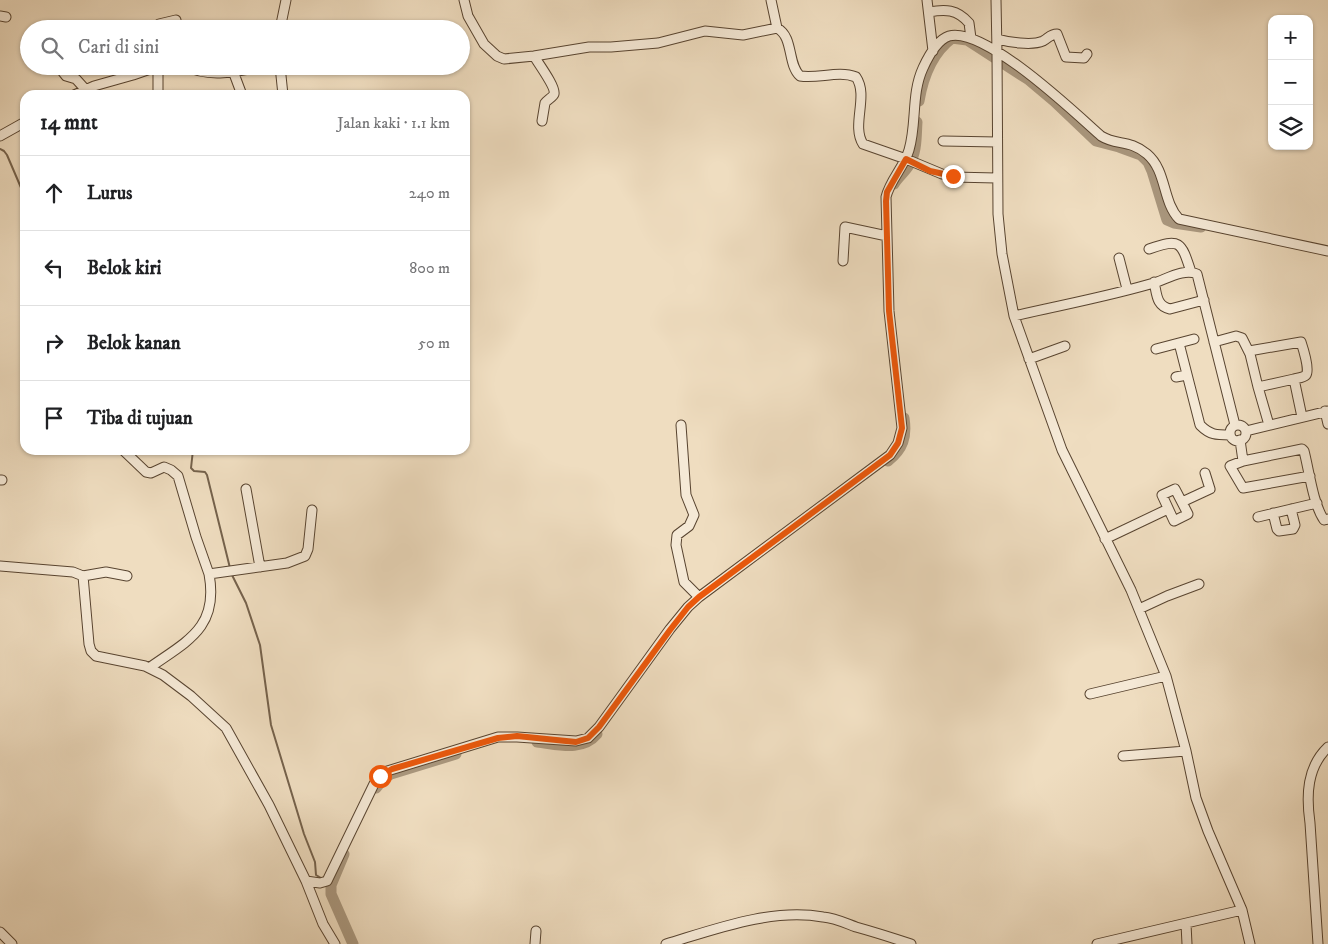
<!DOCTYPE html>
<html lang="id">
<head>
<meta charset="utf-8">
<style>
	body { margin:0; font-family:"IM FELL DW Pica",serif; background:#f2f2f2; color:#202124 }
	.controls { position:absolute; right:15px; top:15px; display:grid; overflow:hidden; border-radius:10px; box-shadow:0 1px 4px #0004 }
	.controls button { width:45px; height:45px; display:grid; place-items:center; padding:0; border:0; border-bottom:1px solid #e0e0e0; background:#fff; color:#202124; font:25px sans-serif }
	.stop { position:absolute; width:15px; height:15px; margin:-11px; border:4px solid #ea580c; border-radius:50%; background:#fff }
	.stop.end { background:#ea580c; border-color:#fff; box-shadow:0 1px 5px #0008 }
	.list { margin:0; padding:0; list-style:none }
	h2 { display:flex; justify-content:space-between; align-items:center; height:65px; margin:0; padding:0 20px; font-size:21px }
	h2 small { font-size:16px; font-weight:400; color:#757577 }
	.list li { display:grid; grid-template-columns:32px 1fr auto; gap:15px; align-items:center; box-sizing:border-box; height:75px; padding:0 20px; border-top:1px solid #e0e0e0 }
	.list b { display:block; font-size:19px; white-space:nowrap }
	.list em { font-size:16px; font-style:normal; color:#757577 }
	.icon { flex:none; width:28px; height:28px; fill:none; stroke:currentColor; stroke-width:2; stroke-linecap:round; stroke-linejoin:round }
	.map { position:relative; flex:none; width:1328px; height:944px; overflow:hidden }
	.search { position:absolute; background:#fff; box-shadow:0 1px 4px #0004; left:20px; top:20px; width:450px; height:55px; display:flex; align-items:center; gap:12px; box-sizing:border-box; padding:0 18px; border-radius:28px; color:#757577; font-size:19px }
	.panel { position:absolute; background:#fff; box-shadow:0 1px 4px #0004; left:20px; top:90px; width:450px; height:365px; border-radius:15px }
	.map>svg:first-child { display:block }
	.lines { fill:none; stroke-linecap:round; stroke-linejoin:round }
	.stream { stroke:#75624c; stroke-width:2 }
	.river { stroke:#aa987f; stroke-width:11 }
	.minor-casing { stroke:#584430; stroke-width:11 }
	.minor { stroke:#f5e9d6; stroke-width:9 }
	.route { stroke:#ea580c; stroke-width:6 }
</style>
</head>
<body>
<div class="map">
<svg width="1328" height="944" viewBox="0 0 1328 944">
	<rect width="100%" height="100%" fill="#efddc0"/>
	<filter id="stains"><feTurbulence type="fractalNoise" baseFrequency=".004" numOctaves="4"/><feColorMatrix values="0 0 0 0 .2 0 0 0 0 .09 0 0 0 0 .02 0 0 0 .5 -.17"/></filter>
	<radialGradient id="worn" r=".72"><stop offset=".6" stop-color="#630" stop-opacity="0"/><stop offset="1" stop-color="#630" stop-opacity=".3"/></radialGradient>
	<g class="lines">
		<path class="stream" d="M0,149L4,151L7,155L25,197
			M193,450L191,468L194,471L205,472L207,475L230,568
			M232,575L246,603L260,645L271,725L304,834L315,862L316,875L321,878"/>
		<path class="river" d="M919,101C923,77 932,53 952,38L967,40L1029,80L1054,101L1096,141L1119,147L1141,155L1148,162L1152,171L1167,220L1174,223L1201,227
			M894,184C898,177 905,172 909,165C917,152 916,137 917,122
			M888,461C903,449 907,437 904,418
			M537,742C557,744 582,752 597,734
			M376,788L384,778L391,774L456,754
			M344,854L331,885V894L353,944"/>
		<g class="minor-casing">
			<path id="minor" d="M464,0L468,16L484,44L497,56L504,59L534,56L589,47H611L658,43L705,31L743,35L777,28C794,37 787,64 800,76C819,79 838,70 856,77C869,96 851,125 863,144L906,159L942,174L953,177L996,178
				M771,0L777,28
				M927,0L933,51
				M996,0L997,52L998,214L1002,254L1014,316L1062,450L1131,590L1166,676L1186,751L1196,798L1208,831L1242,910L1250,944
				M929,12C945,9 957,9 969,23L971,38
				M0,16L6,17
				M155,29L159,24L176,20
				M280,29L286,0
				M997,39C1008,42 1032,46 1043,41C1049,38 1050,34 1057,34L1066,57L1084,58L1087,54
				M534,56C538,63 556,87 554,94C553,97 547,100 545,103L542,121
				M58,66L66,76L76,79L85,89
				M158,66V95
				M186,66C208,78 238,72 261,66
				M280,66L283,95
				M233,71L242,95
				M74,95L94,86L133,75L159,66
				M0,136L25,122
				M943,141L997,142
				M1149,249C1180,238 1181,241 1191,272
				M1119,258L1127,289
				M843,261L845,227L887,236
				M1154,282C1157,294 1156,306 1170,309L1204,300
				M1014,316C1061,305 1111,296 1157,282C1168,278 1186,268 1197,274L1235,425
				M1214,342L1236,336L1242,338L1250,354L1258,387
				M1179,343L1200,425C1210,435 1216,435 1230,435
				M1156,349L1194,339
				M1249,351L1301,342C1303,348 1310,370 1306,375C1303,378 1297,378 1294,379
				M1029,359L1065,346
				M1176,377L1187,375
				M1325,411L1328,424
				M681,425L686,495L694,515L689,526L677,535L676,545L684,582L699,597
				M1269,425L1258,387L1294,379L1302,417
				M1230 433a8 8 0 1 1 16 0a8 8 0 1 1-16 0Z
				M1246,431L1328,411
				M1240,440L1243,461
				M123,450L146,472L151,473L164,467L171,470L178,476L196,537L209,574
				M1310,476L1243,488L1230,466L1243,461L1302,449L1304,451C1309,470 1313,504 1324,520L1328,519
				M0,480H2
				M246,489L260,567
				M1175,489L1188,514L1174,521L1162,495Z
				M1182,502L1210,489L1205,473
				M1273,513L1277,529L1279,531L1293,529L1295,525L1291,509
				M1258,517L1317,503
				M1105,539L1168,509
				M0,566L73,572L83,576L89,644L91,651L96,656L145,666L163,675L191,696L226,728L269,805L306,881L323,924L335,944
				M83,576L106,572L127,576
				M1139,609L1167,596L1199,584
				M149,668C187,641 219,628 209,574L287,563L305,556L308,549L312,510
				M1090,694L1166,676
				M1123,756L1186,751
				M306,881L320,883L327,881L374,784L384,772L498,737H517L576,741L588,738L599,727L670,629L688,607L699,597L890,455L898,443L902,428L889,311L886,197C890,180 904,167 909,150C917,123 911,94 923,68C928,57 937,40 949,36C984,26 1074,112 1101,136C1117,146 1129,139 1147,154C1167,171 1162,201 1179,219L1328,251
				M1186,924L1187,944
				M0,932L12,944
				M535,944L536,931
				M666,944C716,929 771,908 823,917C835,918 845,923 856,927C874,932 893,938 911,944
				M1097,944L1242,910
				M1318,944L1310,823C1306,795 1307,767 1328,747"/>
		</g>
		<use href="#minor" class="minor"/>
	</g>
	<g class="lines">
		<path class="route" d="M380,776L392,769L498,738L517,736L576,742L588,738L599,727L670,630L688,607L699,597L890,455L898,443L902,428L889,311L886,201L887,192L906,159L930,171L953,176"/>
	</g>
	<rect width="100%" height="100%" filter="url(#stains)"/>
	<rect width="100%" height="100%" fill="url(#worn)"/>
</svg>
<div class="controls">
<button>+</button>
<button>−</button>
<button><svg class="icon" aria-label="layers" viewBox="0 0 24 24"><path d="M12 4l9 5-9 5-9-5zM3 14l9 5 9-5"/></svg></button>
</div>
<div class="stop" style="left:380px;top:776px"></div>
<div class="stop end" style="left:953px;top:176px"></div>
<div class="search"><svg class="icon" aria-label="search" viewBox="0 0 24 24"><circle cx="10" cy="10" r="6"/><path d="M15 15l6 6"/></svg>Cari di sini</div>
<section class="panel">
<h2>14 mnt<small>Jalan kaki · 1.1 km</small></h2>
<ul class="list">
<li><svg class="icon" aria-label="ahead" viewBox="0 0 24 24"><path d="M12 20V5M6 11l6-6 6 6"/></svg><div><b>Lurus</b></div><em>240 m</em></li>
<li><svg class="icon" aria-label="left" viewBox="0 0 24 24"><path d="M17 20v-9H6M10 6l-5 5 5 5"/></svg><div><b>Belok kiri</b></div><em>800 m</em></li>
<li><svg class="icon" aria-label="right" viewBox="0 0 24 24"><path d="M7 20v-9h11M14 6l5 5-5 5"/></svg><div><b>Belok kanan</b></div><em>50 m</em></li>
<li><svg class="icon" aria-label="arrive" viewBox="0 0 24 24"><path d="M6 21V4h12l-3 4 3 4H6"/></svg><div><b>Tiba di tujuan</b></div></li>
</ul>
</section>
</div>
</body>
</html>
